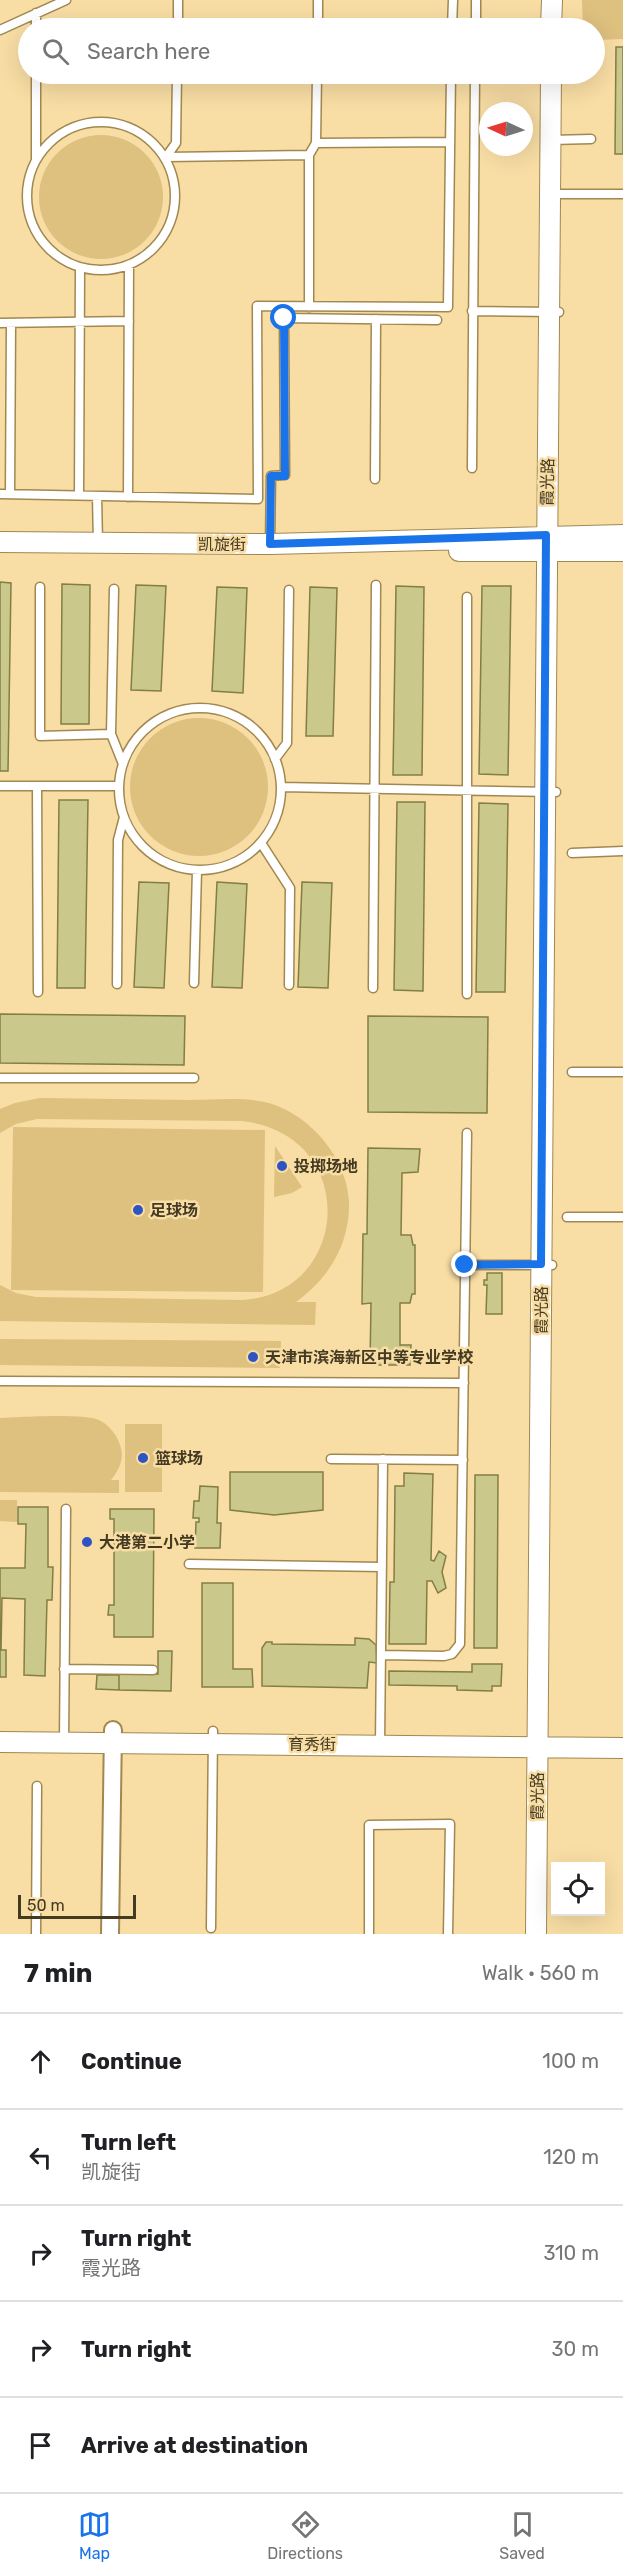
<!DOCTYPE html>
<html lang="en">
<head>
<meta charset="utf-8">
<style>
	body { margin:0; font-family:Rubik,"Noto Sans SC",sans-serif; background:#f6f6f6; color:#202124 }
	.controls { position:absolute; right:18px; bottom:18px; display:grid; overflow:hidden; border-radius:0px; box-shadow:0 6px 24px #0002 }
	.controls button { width:54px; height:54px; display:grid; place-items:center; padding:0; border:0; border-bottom:2px solid #e0e0e0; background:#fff; color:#202124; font:30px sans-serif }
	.compass { position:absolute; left:479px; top:102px; width:54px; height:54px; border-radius:50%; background:#fff; box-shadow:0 6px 24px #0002; rotate:274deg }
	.scale { position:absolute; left:18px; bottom:15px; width:118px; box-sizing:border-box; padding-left:6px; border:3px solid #443a22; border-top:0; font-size:16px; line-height:21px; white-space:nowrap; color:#443a22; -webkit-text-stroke:4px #f8dda4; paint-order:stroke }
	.stop { position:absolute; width:18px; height:18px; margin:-14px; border:4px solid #1a73e8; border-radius:50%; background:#fff }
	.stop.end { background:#1a73e8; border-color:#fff; box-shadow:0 2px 6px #0008 }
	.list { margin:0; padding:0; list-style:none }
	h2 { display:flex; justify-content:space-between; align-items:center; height:78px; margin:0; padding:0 24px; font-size:26px }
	h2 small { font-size:20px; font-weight:400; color:#757577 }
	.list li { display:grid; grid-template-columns:39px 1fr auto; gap:18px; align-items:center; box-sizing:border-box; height:96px; padding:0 24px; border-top:2px solid #e0e0e0 }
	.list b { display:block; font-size:22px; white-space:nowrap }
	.list p { margin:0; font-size:20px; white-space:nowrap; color:#757577 }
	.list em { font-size:20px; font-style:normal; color:#757577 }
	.icon { flex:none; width:33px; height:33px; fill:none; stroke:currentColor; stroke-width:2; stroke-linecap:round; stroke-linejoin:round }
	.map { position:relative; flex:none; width:623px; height:1934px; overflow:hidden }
	.search { position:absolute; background:#fff; box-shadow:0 6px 24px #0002; left:18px; right:18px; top:18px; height:66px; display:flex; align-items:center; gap:15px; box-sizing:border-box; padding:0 21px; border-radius:33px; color:#757577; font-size:22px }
	.sheet { height:558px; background:#fff }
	nav { display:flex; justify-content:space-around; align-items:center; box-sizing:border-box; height:84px; border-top:2px solid #e0e0e0; background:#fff; font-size:16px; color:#757577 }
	nav a { display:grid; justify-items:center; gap:3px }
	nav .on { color:#1a73e8 }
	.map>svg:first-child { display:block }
	.green { fill:#dec07f }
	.building { fill:#cbc88c; stroke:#827e44; stroke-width:1.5 }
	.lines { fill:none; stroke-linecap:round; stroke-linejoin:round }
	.service-casing { stroke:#a18851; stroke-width:11 }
	.minor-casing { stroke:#a18851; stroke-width:20 }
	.tertiary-casing { stroke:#a18851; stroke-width:22 }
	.service { stroke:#fff; stroke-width:8 }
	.minor { stroke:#fff; stroke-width:16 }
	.tertiary { stroke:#fff; stroke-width:20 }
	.route { stroke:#1a73e8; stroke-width:8 }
	.poi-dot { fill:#2e54c4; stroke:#f8dda4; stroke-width:2 }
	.labels { text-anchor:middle; stroke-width:5; stroke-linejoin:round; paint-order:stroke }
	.street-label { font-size:16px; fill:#443a22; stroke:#f8dda4 }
	.poi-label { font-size:16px; font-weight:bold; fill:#443a22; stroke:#f8dda4; text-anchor:start }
</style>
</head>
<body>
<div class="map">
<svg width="623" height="1934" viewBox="0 0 623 1934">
	<rect width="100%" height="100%" fill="#f8dda4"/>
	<path class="green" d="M582,0H623V39L595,40L594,28H583Z
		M39 197a62 62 0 1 1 124 0a62 62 0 1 1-124 0Z
		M130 787a69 69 0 1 1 138 0a69 69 0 1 1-138 0Z
		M40,1098C90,1099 140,1099 190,1100C216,1100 246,1096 272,1104C312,1117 347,1159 349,1202C350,1244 329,1278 296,1302H316L315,1325L0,1321V1285L16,1293L36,1297L243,1300C352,1293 360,1134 242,1121L37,1119L16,1124L0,1133V1109L15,1103Z
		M13,1127L265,1130L263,1292L11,1290Z
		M275,1146L302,1187L292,1193L274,1197Z
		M0,1339L281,1341L280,1368L0,1365Z
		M0,1418C20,1417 84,1413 99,1420C109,1425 117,1435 120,1445C125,1458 119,1470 111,1480H119V1493L0,1492Z
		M125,1424H162V1492H125Z
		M0,1500H17V1522L0,1521Z"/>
	<path class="building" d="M616,47H623V154H615Z
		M0,582L11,583L8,771H0Z
		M62,584L90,585L89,724H61Z
		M136,585L166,586L161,691L131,690Z
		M396,586L424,587L422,775H393Z
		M482,586H511L508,775L479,774Z
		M217,587L247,588L243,693L212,691Z
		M310,587L337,588L333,736H306Z
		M59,800H88L85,988H57Z
		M397,802H425L423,991L394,990Z
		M479,803L508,804L505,992H476Z
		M139,882L169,883L164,988L134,987Z
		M217,882L247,884L242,988L212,987Z
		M302,882L332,883L328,988L298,987Z
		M0,1014L185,1016L184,1065L0,1063Z
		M368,1016L488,1017L487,1113L368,1112Z
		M368,1148L420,1149L418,1172L402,1173L401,1235H411L413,1245H415V1294H412L410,1303H400V1345H411L410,1365H370L371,1303L362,1304L363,1234H367Z
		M487,1273H502V1314H486L487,1285H484V1280H487Z
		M230,1472H323V1510L274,1515L230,1510Z
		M404,1473L433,1474L431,1560L434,1561L439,1551L446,1556L442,1572L446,1588L438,1593L432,1581H427L426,1644H389L390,1582H394L395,1486H404Z
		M475,1475H498L497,1648H474Z
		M200,1486L218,1487L217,1523H221L220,1548H195L196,1522H199V1518H193L194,1501H199Z
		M18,1507H48V1567H53L52,1600H47L45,1676L24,1675L25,1599L2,1598L1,1650H6V1677H0V1568H25L26,1524H18Z
		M110,1509H154L153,1637H114V1615H108L109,1605H114V1519H110Z
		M202,1583H233V1669H252L253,1687H202Z
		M355,1638L369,1639L376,1645L377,1663L369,1662L367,1688L262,1686V1648L266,1642H272V1644L355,1645Z
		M158,1651H172L171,1691L119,1690V1673L158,1674Z
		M472,1664H502L501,1686H492V1691L457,1690V1686L389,1685V1671L472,1672Z
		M97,1675H119V1690L96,1689Z"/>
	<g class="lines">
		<g class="service-casing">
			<path id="service" d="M36,13V28
				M178,28V0
				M318,28V0
				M452,28L453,0
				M476,28V0
				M0,30L66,0
				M36,74V159
				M27 196a74 74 0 1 1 148 0a74 74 0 1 1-148 0Z
				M551,140L591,139
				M316,143L450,142
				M166,157L309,155
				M166,157L176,143L177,74
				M550,194H623
				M309,307V155L316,143L317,74
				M472,311L559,312
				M0,323L129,321
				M472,468L475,74
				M375,479L376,319
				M0,494L258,499L257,306L448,307L451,74
				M10,494L11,323
				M79,495L80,268
				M97,496L98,543
				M128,497L129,265
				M270,544L271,476L285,475L284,318L437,320
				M40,587V736L111,734
				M114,589L111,734L123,764
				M119 789a81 81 0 1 1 162 0a81 81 0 1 1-162 0Z
				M275,759L287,743L289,590
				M0,786H119
				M37,786L38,992
				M281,787L556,792
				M261,843L290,888L289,985
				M572,853L623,851
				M194,983L197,870
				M117,984L118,840L124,817
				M373,988L376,585
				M467,994V597
				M572,1072H623
				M0,1078H194
				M567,1217H623
				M465,1265H552
				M0,1381L464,1383
				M331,1459L463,1460
				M189,1564L382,1567
				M381,1655L444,1656L452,1654L460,1644L467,1133
				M64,1669L153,1670
				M64,1742L66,1509
				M380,1744L383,1459
				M211,1928L213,1731
				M36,1934L37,1786
				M369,1934V1825L450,1824L448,1934"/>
		</g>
		<g class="minor-casing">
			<path id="minor" d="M110,1934L113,1730"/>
		</g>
		<g class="tertiary-casing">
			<path id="tertiary" d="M551,28L552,0
				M0,542L270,544L623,535
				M459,551H623
				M0,1742L623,1748
				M536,1934L551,74"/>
		</g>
		<use href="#service" class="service"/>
		<use href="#minor" class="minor"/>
		<use href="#tertiary" class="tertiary"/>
	</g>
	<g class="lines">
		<path class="route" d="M284,318L285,476H271L270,544L546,535L541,1264L465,1265"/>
	</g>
	<g class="poi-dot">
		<circle cx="282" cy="1166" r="6"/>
		<circle cx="138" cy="1210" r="6"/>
		<circle cx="253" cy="1357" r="6"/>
		<circle cx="143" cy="1458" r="6"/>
		<circle cx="87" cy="1542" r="6"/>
	</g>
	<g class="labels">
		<g class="street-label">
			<text transform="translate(547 482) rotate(-89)" y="6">霞光路</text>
			<text x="222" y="550">凯旋街</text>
			<text transform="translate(541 1310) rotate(-90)" y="6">霞光路</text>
			<text x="312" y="1750">育秀街</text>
			<text transform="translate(537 1796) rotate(-90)" y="6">霞光路</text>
		</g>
		<g class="poi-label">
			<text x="294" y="1172">投掷场地</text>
			<text x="150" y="1216">足球场</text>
			<text x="265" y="1363">天津市滨海新区中等专业学校</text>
			<text x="155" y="1464">篮球场</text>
			<text x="99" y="1548">大港第二小学</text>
		</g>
	</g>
</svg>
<div class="controls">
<button><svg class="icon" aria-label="locate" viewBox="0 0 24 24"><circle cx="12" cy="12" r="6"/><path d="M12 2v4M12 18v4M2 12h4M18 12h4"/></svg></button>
</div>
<svg class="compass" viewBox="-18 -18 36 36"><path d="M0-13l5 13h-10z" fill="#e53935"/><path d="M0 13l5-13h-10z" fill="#757577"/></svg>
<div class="scale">50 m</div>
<div class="stop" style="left:284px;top:318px"></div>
<div class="stop end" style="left:465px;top:1265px"></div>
<div class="search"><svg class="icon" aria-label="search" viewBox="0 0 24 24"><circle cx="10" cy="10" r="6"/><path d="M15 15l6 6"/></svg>Search here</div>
</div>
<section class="sheet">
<h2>7 min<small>Walk · 560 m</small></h2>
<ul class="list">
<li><svg class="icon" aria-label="ahead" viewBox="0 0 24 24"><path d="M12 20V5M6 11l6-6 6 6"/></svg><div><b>Continue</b></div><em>100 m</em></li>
<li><svg class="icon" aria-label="left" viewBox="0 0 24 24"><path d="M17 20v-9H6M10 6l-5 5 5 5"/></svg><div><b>Turn left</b><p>凯旋街</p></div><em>120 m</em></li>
<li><svg class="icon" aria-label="right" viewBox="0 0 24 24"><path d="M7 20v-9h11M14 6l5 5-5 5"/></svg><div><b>Turn right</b><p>霞光路</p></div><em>310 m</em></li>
<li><svg class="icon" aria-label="right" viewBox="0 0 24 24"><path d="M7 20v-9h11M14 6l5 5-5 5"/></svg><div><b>Turn right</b></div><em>30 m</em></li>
<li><svg class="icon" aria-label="arrive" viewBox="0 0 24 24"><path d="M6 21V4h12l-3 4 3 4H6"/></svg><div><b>Arrive at destination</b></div></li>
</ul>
</section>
<nav>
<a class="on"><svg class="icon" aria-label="map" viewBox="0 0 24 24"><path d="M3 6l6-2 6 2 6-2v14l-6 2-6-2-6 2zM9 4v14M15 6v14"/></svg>Map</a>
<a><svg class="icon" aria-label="directions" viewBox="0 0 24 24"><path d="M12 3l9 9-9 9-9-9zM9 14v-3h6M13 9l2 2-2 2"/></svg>Directions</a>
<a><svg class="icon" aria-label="saved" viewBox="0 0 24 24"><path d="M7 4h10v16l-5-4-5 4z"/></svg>Saved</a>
</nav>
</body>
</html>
